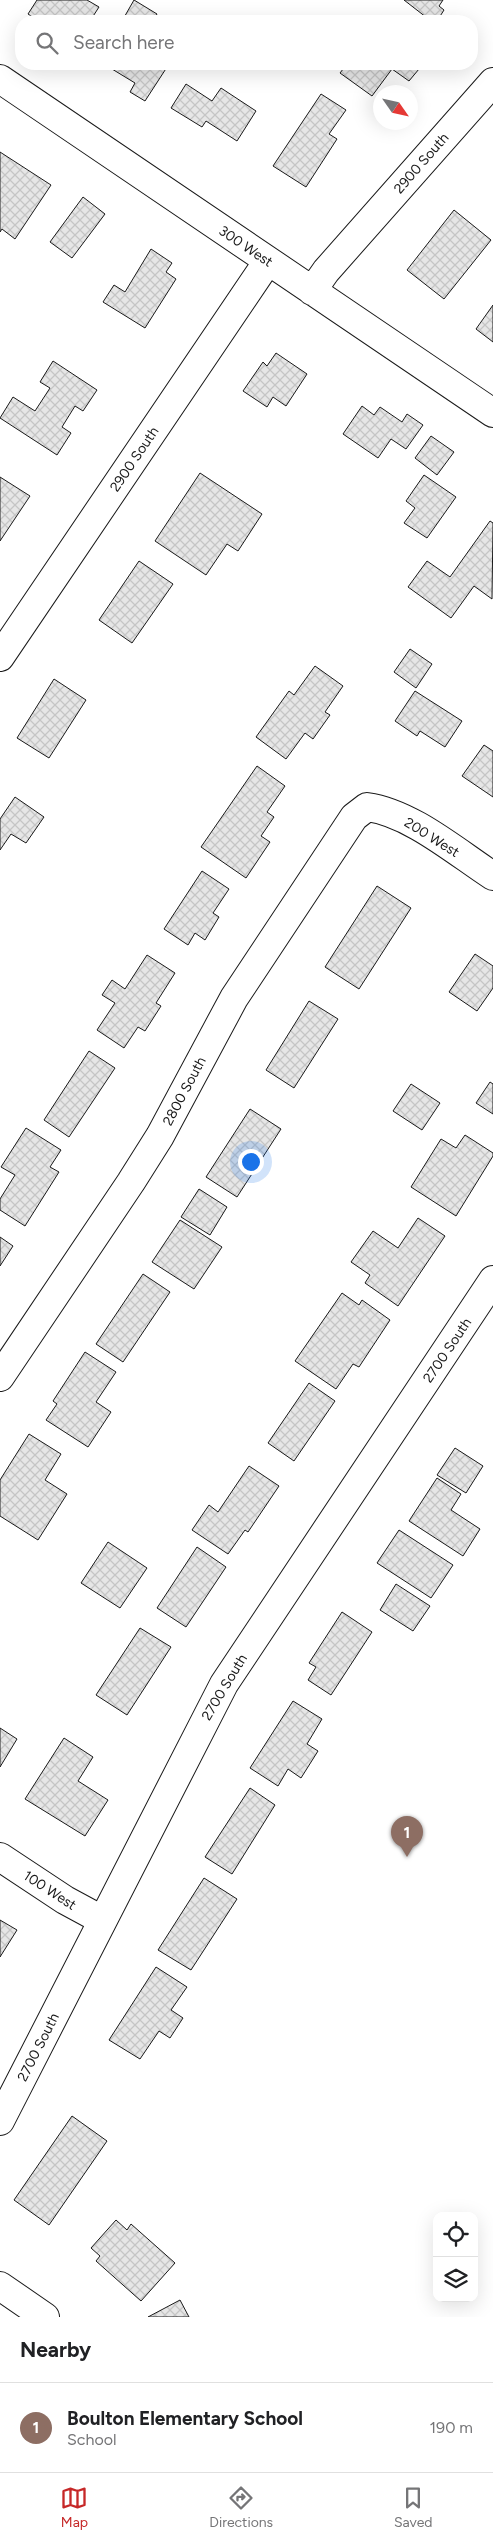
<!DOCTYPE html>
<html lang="en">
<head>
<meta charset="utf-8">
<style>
	body { margin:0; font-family:Figtree,sans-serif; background:#f2f2f2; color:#202124 }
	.controls { position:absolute; right:15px; bottom:15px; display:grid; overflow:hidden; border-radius:10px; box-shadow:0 5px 20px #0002 }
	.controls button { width:45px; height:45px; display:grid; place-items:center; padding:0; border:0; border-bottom:1px solid #e0e0e0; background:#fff; color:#202124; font:25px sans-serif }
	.compass { position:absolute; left:373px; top:85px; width:45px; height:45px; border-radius:50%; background:#fff; box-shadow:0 5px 20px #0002; rotate:124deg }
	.you { position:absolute; left:250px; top:1161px; width:18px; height:18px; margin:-12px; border:4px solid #fff; border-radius:50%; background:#1a73e8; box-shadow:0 0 0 8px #1a73e833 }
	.badge { display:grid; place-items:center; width:32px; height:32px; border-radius:50%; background:#c62828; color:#fff; font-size:16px; font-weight:700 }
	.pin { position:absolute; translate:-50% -41px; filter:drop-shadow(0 1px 2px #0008) }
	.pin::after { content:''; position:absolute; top:26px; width:18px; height:15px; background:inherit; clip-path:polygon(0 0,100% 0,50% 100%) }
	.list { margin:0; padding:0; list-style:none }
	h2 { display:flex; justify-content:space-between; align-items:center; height:65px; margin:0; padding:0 20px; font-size:21px }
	h2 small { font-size:16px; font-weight:400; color:#757577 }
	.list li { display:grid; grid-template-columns:32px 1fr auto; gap:15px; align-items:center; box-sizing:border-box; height:90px; padding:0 20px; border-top:1px solid #e0e0e0 }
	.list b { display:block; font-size:19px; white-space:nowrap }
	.list p { margin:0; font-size:16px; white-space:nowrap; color:#757577 }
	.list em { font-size:16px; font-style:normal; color:#757577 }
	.icon { flex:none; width:28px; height:28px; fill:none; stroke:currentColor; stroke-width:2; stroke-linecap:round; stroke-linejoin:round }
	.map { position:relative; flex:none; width:493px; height:2317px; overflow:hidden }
	.search { position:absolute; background:#fff; box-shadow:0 5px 20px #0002; left:15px; right:15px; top:15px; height:55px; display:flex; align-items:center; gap:12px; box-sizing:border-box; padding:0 18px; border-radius:20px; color:#757577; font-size:19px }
	.sheet { height:155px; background:#fff }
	nav { display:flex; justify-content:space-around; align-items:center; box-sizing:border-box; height:70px; border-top:1px solid #e0e0e0; background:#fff; font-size:14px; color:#757577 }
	nav a { display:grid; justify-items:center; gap:2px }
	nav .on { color:#c62828 }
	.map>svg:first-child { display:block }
	.building { fill:url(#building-cross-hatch); stroke:#1a1a1a }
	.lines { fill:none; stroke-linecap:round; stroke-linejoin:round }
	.minor-casing { stroke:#1a1a1a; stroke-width:30 }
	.minor { stroke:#fff; stroke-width:28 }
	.labels { text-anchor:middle; stroke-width:4; stroke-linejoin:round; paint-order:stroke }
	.street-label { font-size:14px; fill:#1a1a1a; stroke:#fff }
</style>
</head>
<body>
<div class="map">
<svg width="493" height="2317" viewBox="0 0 493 2317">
	<defs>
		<pattern id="building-cross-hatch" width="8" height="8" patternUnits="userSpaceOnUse" patternTransform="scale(1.25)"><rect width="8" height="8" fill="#e6e6e6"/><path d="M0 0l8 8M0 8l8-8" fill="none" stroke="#c5c5c5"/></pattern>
	</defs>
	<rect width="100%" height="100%" fill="#fff"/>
	<path class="building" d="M37,0H87L99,7L90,21H39L28,14Z
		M134,0L157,14L153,21H122Z
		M404,0H443L439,6L444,10L437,21H431Z
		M116,64H169L145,101L130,92L135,83L112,69Z
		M347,64H412L419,69L409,81L392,69L372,96L340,73Z
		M186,84L212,101L221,88L256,111L237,141L206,121L202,127L171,108Z
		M321,94L346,110L329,134L337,139L306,187L273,166Z
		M0,152L51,185L15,239L2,229L0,232Z
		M83,197L105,214L72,258L50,242Z
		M454,210L491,240L444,299L407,270Z
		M151,249L172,263L166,272L176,279L145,328L103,302L114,285L125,292Z
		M493,305V342L476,329Z
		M276,353L307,374L286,406L273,397L267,407L243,391L263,362L267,366Z
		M53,361L97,390L83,411L75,406L62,427L71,433L57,455L0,418L13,397L35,411L50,388L40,382Z
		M362,406L374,415L380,407L402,422L407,414L423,425L406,449L391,439L378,458L343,434Z
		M431,436L454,452L437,475L415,458Z
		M200,473L262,514L238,551L227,544L206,575L155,541Z
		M424,475L456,497L427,538L404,523L415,508L406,501Z
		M0,477L30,496L0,541Z
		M490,521L493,523L492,599L474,586L451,618L408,587L427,561L450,577Z
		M139,561L173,584L132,643L99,620Z
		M410,649L432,664L416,688L394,672Z
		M315,666L343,686L325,712L330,715L313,739L305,733L286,759L256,737L289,691L294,695Z
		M54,679L86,700L49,758L17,738Z
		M415,691L462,721L445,747L420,731L417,736L395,721Z
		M484,745L493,751V797L462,776Z
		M257,766L285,786L267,812L274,817L261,836L270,842L246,878L201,847Z
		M15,797L44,817L26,843L11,834L0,850V819Z
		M202,871L229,889L213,913L219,917L205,940L195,933L188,945L164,929Z
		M377,886L411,908L359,989L325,967Z
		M475,954L493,966V988L477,1011L449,992Z
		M147,955L175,973L156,1003L161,1006L145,1031L138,1027L124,1048L97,1030L115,1003L102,995L112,980L125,989Z
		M309,1001L338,1019L294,1088L266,1070Z
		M89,1051L115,1068L69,1137L44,1120Z
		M490,1082L493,1084V1114L476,1103Z
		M411,1084L440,1103L422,1130L393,1111Z
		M250,1109L281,1129L237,1197L206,1177Z
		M26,1128L61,1150L50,1167L59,1172L25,1226L0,1210V1199L15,1175L1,1167Z
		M465,1135L493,1153V1156L456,1216L411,1187L441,1139L456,1148Z
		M199,1189L227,1207L210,1235L181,1217Z
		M418,1218L445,1236L398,1306L365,1283L370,1275L351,1262L373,1231L398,1248Z
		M180,1220L222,1247L194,1289L152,1262Z
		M0,1237L13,1246L0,1266Z
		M143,1274L170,1292L123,1362L96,1344Z
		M342,1293L359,1305L362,1300L390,1320L359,1367L353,1364L336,1389L295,1361Z
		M85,1352L116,1372L96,1402L111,1412L88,1447L46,1420L57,1404L53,1401Z
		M309,1383L335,1401L294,1461L268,1443Z
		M29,1434L61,1454L45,1480L67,1494L38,1540L0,1516V1480Z
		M455,1448L483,1466L466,1493L437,1475Z
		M249,1466L279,1486L248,1532L245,1530L228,1554L192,1530L209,1505L218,1512Z
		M437,1478L461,1494L451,1510L480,1529L463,1556L409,1521Z
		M399,1530L453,1565L431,1598L377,1563Z
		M108,1542L147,1568L120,1608L81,1583Z
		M197,1547L226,1567L186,1627L157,1608Z
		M396,1584L430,1606L413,1631L380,1610Z
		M342,1612L372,1632L331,1695L308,1680L316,1667L309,1663Z
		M140,1628L171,1647L127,1715L96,1695Z
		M293,1701L322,1719L307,1744L318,1751L301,1778L288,1769L278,1786L250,1768Z
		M0,1728L17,1739L0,1767Z
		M64,1738L93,1757L78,1781L108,1800L85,1836L25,1799Z
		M250,1788L275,1805L232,1874L205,1857Z
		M204,1878L237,1899L191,1970L158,1950Z
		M0,1920L17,1930L0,1957Z
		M156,1967L187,1987L171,2010L183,2018L170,2038L159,2031L140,2059L109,2040Z
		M72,2116L107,2141L49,2225L14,2200Z
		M116,2220L127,2230L131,2224L175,2263L141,2301L96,2261L100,2256L91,2248Z
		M180,2300L189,2317H148Z"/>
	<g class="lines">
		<g class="minor-casing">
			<path id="minor" d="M0,79L493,413
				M312,291L326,271L493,82
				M0,657L268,261
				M0,1377L131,1182L160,1136L234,998L354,817L367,807C411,813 456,852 493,876
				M0,1857L65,1900L102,1920
				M0,2121L224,1684L493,1280
				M0,2286L45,2317"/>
		</g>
		<use href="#minor" class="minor"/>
	</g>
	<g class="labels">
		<g class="street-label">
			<text transform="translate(421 163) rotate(-49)" y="5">2900 South</text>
			<text transform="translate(246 246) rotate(34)" y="5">300 West</text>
			<text transform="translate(134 459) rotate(-56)" y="5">2900 South</text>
			<text transform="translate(432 837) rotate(32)" y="5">200 West</text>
			<text transform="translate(184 1091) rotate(-62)" y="5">2800 South</text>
			<text transform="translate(447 1350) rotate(-56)" y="5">2700 South</text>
			<text transform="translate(224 1687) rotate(-59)" y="5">2700 South</text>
			<text transform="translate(50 1890) rotate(33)" y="5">100 West</text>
			<text transform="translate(38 2047) rotate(-63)" y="5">2700 South</text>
		</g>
	</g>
</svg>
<div class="controls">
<button><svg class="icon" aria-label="locate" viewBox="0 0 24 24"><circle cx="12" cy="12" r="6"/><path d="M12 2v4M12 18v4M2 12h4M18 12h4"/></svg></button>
<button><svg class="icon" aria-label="layers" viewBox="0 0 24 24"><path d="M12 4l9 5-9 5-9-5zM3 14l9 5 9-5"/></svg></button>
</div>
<svg class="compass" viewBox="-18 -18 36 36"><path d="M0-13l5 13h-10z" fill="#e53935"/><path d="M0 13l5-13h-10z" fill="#757577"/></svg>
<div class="you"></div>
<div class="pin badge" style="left:407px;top:1857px;background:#8d6e63">1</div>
<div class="search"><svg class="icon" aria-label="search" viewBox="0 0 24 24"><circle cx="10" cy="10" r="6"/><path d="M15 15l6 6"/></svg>Search here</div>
</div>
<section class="sheet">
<h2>Nearby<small></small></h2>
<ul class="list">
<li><span class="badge" style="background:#8d6e63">1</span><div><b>Boulton Elementary School</b><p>School</p></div><em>190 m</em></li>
</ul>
</section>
<nav>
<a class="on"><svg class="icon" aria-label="map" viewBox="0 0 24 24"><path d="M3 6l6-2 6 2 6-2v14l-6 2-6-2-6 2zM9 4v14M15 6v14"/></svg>Map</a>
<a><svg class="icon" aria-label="directions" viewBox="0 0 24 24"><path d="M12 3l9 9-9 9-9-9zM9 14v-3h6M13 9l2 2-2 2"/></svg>Directions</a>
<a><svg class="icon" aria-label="saved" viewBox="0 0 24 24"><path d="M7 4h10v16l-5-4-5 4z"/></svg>Saved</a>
</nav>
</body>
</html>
